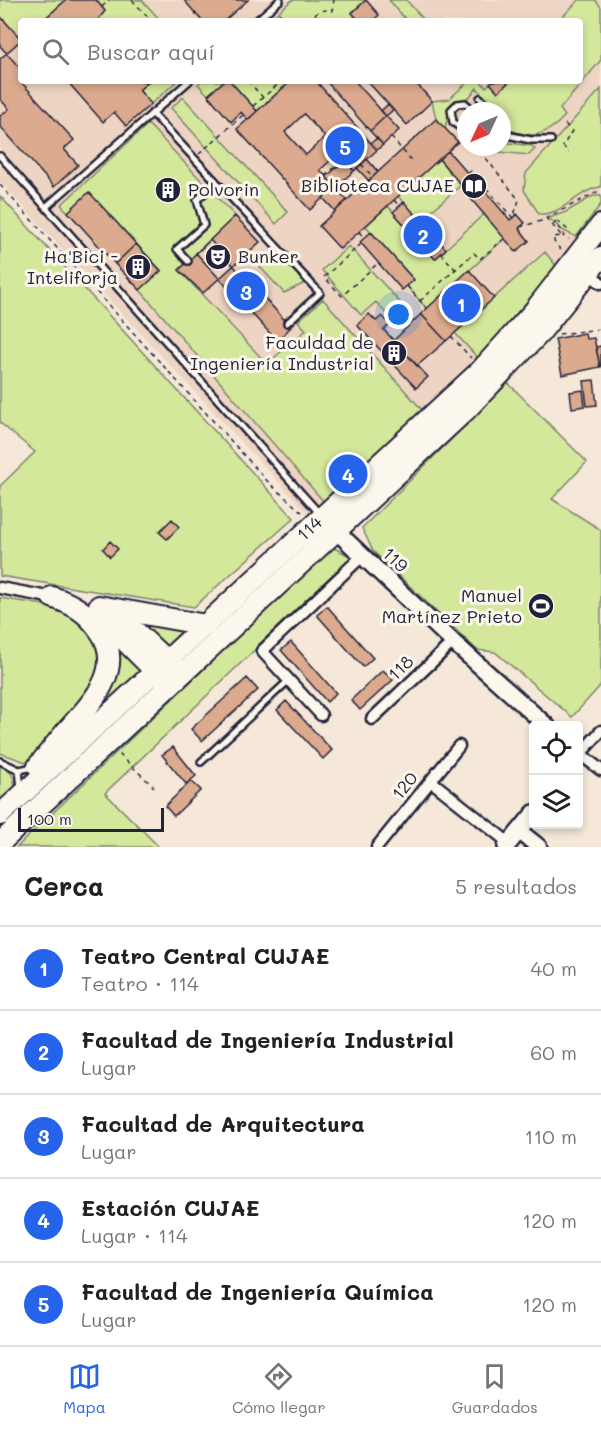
<!DOCTYPE html>
<html lang="es">
<head>
<meta charset="utf-8">
<style>
	body { margin:0; font-family:Mali,sans-serif; background:#f6f6f6; color:#202124 }
	.controls { position:absolute; right:18px; bottom:18px; display:grid; overflow:hidden; border-radius:6px; box-shadow:0 3px 9px #0003 }
	.controls button { width:54px; height:54px; display:grid; place-items:center; padding:0; border:0; border-bottom:2px solid #e0e0e0; background:#fff; color:#202124; font:30px sans-serif }
	.compass { position:absolute; left:457px; top:102px; width:54px; height:54px; border-radius:50%; background:#fff; box-shadow:0 3px 9px #0003; rotate:226deg }
	.scale { position:absolute; left:18px; bottom:15px; width:146px; box-sizing:border-box; padding-left:6px; border:3px solid #22223b; border-top:0; font-size:16px; line-height:21px; white-space:nowrap; color:#22223b; -webkit-text-stroke:4px #fbf7ec; paint-order:stroke }
	.you { position:absolute; left:399px; top:315px; width:21px; height:21px; margin:-15px; border:4px solid #fff; border-radius:50%; background:#1a73e8; box-shadow:0 0 0 9px #1a73e833 }
	.badge { display:grid; place-items:center; width:39px; height:39px; border-radius:50%; background:#2563eb; color:#fff; font-size:20px; font-weight:700 }
	.pin { position:absolute; translate:-50% -50%; border:3px solid #fff; box-shadow:0 2px 6px #0006 }
	.list { margin:0; padding:0; list-style:none }
	h2 { display:flex; justify-content:space-between; align-items:center; height:78px; margin:0; padding:0 24px; font-size:26px }
	h2 small { font-size:20px; font-weight:400; color:#757577 }
	.list li { display:grid; grid-template-columns:39px 1fr auto; gap:18px; align-items:center; box-sizing:border-box; height:84px; padding:0 24px; border-top:2px solid #e0e0e0 }
	.list b { display:block; font-size:22px; white-space:nowrap }
	.list p { margin:0; font-size:20px; white-space:nowrap; color:#757577 }
	.list em { font-size:20px; font-style:normal; color:#757577 }
	.icon { flex:none; width:33px; height:33px; fill:none; stroke:currentColor; stroke-width:2; stroke-linecap:round; stroke-linejoin:round }
	.map { position:relative; flex:none; width:601px; height:847px; overflow:hidden }
	.search { position:absolute; background:#fff; box-shadow:0 3px 9px #0003; left:18px; right:18px; top:18px; height:66px; display:flex; align-items:center; gap:15px; box-sizing:border-box; padding:0 21px; border-radius:6px; color:#757577; font-size:22px }
	.sheet { height:498px; background:#fff }
	nav { display:flex; justify-content:space-around; align-items:center; box-sizing:border-box; height:84px; border-top:2px solid #e0e0e0; background:#fff; font-size:16px; color:#757577 }
	nav a { display:grid; justify-items:center; gap:3px }
	nav .on { color:#2563eb }
	.map>svg:first-child { display:block }
	.built { fill:#eed5c3; fill-rule:evenodd }
	.green { fill:#d4e89c; stroke:#7b856c; stroke-width:1.5 }
	.building { fill:#dcaa8f; stroke:#22223b; stroke-width:1.5; fill-rule:evenodd }
	.lines { fill:none; stroke-linecap:round; stroke-linejoin:round }
	.lane-casing { stroke:#22223b; stroke-width:10 }
	.street-casing { stroke:#22223b; stroke-width:15 }
	.secondary-casing { stroke:#22223b; stroke-width:20 }
	.highway-casing { stroke:#22223b; stroke-width:24 }
	.path { stroke:#22223b; stroke-width:1.5; stroke-dasharray:4.5 4.5; stroke-linecap:butt }
	.lane { stroke:#fbf7ec; stroke-width:5 }
	.street { stroke:#fbf7ec; stroke-width:10 }
	.secondary { stroke:#fbf7ec; stroke-width:15 }
	.highway { stroke:#fbf7ec; stroke-width:20 }
	.labels { text-anchor:middle; stroke-width:6; stroke-linejoin:round; paint-order:stroke }
	.poi-label { font-size:18px; fill:#22223b; stroke:#fbf7ec; text-anchor:end }
	.street-label { font-size:18px; fill:#22223b; stroke:#fbf7ec }
</style>
</head>
<body>
<div class="map">
<svg width="601" height="847" viewBox="0 0 601 847">
	<rect width="100%" height="100%" fill="#f5e8d9"/>
	<filter id="ink" filterUnits="userSpaceOnUse"><feTurbulence type="fractalNoise" baseFrequency=".0167" numOctaves="2"/><feDisplacementMap in="SourceGraphic" scale="12" xChannelSelector="R" yChannelSelector="G"/><feConvolveMatrix kernelMatrix="1 2 1 2 8 2 1 2 1" color-interpolation-filters="sRGB"/></filter>
	<g filter="url(#ink)">
		<path class="built" d="M0,0H601V212L478,358L310,516L0,182ZM21,21H580V81H21ZM466,111H502V147H466Z"/>
		<path class="green" d="M0,0H66L42,21H21V39L0,16Z
			M96,0H142L161,21H97L105,11Z
			M292,0H366L352,12L357,21H268Z
			M389,0H406L425,21H407Z
			M579,0H595L601,7V60L560,109L565,116C545,138 528,140 502,126V111H496L477,88L469,97L450,105L445,129L436,119L432,101L449,99L469,81H480L486,87L490,83L498,92L510,81H580V21H558Z
			M149,81H177L151,104L139,90Z
			M201,81H224L208,95L198,84Z
			M230,81H291L257,111Z
			M601,89V187C580,189 562,216 539,214L524,190L526,173Z
			M183,97L288,212L276,224L171,108Z
			M148,124L235,216L179,270L267,364L306,330L298,321L323,299L424,412L324,502L140,290L161,270L89,193L68,212L61,205Z
			M502,142L532,146L535,149L529,155L479,150L477,147H502Z
			M439,159L461,185L420,221L398,196Z
			M0,196L294,518L194,607L0,576V486L35,452L0,423Z
			M593,196H601V204L576,237L562,230L549,218L566,212Z
			M388,206L435,259L484,214L505,238L427,309L407,286L414,280L366,226Z
			M349,246L412,316L399,328L376,302L361,315L322,270Z
			M276,252L305,283L284,293L260,267Z
			M545,252L557,267L478,358L455,333Z
			M508,383L587,462L552,499L601,530V685L572,717L495,652L477,650L373,551L362,528Z
			M332,547L352,557L105,793L159,847H17Z
			M0,598L63,608L81,621L94,640L100,661L98,681L32,764L0,753Z
			M136,623L182,631L163,649Z
			M111,636L144,670L73,739Z
			M0,765L12,774L15,786L0,803Z"/>
		<path class="building" d="M66,0H96L105,11L97,21H42Z
			M184,0H248L224,21H202Z
			M366,0L379,15L373,21H360L352,13Z
			M0,16L21,39V69L0,46Z
			M21,40V81H25L22,83L74,140L64,149L78,165L54,187L0,126V116L9,109L0,99V59Z
			M67,81H149L139,90L151,104L126,126L114,112L103,122Z
			M224,81H230L257,111L248,120L241,112L231,122L208,95Z
			M291,81H316L377,150L354,171L339,153L320,170L335,187L310,210L237,129ZM304,114L325,137L306,155L285,132Z
			M326,81H355L386,116L370,131Z
			M367,81H414L432,101L407,125Z
			M493,81H510L498,92L490,83Z
			M388,104L393,110L386,116L381,111Z
			M386,116L399,130L383,145L370,131Z
			M436,119L458,142L340,249L319,226Z
			M377,138L383,145L377,150L371,143Z
			M448,151L471,177L461,185L439,159Z
			M367,159L378,172L369,181L357,168Z
			M345,160L354,171L335,187L326,177Z
			M472,176L510,220L517,214L525,223L519,228L529,241L516,252L460,186Z
			M169,178L181,190L167,202L156,190Z
			M335,187L347,200L335,211L323,198Z
			M89,192L136,244L115,264L68,212Z
			M404,202L446,249L435,259L393,212Z
			M235,216L260,242L203,293L179,270Z
			M371,232L414,280L402,290L360,242Z
			M210,240L252,286L257,282L264,289L260,293L291,327L277,341L196,253Z
			M136,244L161,271L140,290L115,264Z
			M469,270L494,298L446,341L421,314Z
			M369,314L376,321L382,316L390,324L384,330L428,377L416,388L357,325Z
			M421,314L446,341L417,366L394,340Z
			M585,333L586,339L594,338L600,367L562,375L555,339Z
			M601,346V367H600L596,347Z
			M594,380L597,405L587,406L584,381Z
			M583,390L585,406L572,408L570,392Z
			M348,467L353,472L348,477L343,471Z
			M172,519L179,527L167,539L159,532Z
			M110,541L118,549L110,557L103,549Z
			M327,606L373,658L363,667L317,615Z
			M291,642L336,693L327,702L281,650Z
			M383,670L393,680L360,710L351,700Z
			M247,678L258,690L202,741L191,729Z
			M286,701L332,750L323,759L277,710Z
			M173,747L196,776L186,784L162,755Z
			M191,781L201,790L174,816L165,806Z"/>
		<g class="lines">
			<g class="lane-casing">
				<path id="lane" d="M256,21L280,0
					M480,98L489,107L485,111
					M152,113L320,293L287,323
					M466,127L458,126L453,122L451,110L457,104L465,103L474,111
					M502,134L531,140H551
					M0,156L320,514
					M46,207L189,81
					M188,261L177,249L204,225L197,200L216,182
					M0,761L19,770L34,767
					M201,762L289,680
					M19,770L21,788"/>
			</g>
			<g class="street-casing">
				<path id="street" d="M588,273L601,283
					M0,588L54,598
					M321,715L262,651L362,556
					M372,719L453,642
					M601,731L580,754L601,770
					M431,781L509,843
					M377,847L459,746"/>
			</g>
			<g class="secondary-casing">
				<path id="secondary" d="M329,524L453,642L547,726
					M578,753V756
					M519,831L539,847
					M506,847L534,813"/>
			</g>
			<g class="highway-casing">
				<g id="highway">
					<path d="M99,606L206,625"/>
					<path d="M104,609L136,632L175,669"/>
					<path d="M111,622L121,637L164,680"/>
					<path d="M38,766C49,753 59,739 70,727C94,701 125,667 100,631C87,612 73,604 52,597"/>
					<path id="s1" d="M0,815L481,370L534,311L601,225"/>
					<path d="M0,843L465,411L540,333L601,257"/>
				</g>
			</g>
			<path class="path" d="M132,0L152,21
				M102,7L109,0
				M279,13L286,21
				M308,21L319,11L333,9
				M330,21L334,0
				M248,81L267,102
				M253,106L282,81
				M565,124L572,131L563,146L569,153
				M391,137L411,160
				M199,154L243,115
				M361,164L373,177
				M468,174L471,171L513,218L519,200L477,147
				M325,176L344,159
				M0,185L270,484L303,513
				M335,187L347,200
				M394,200L399,206
				M546,218L561,235
				M557,221L567,229L563,236L569,239
				M557,221L554,224L562,230
				M520,227L541,221L601,190
				M359,232L365,238
				M361,244L324,277L342,296L378,263
				M561,250L555,244L553,237L562,236
				M441,253L455,269
				M407,286L427,309
				M420,301L474,253L480,259L505,238
				M559,334L601,329
				M451,336L471,358
				M119,754L154,787"/>
			<use href="#lane" class="lane"/>
			<use href="#street" class="street"/>
			<use href="#secondary" class="secondary"/>
			<use href="#highway" class="highway"/>
		</g>
	</g>
	<defs>
		<g id="library-disc" transform="scale(1.35)"><circle r="9.5" fill="#22223b" stroke="#fbf7ec"/><path d="M-6-4Q-3-5.5-.7-3.5V5Q-3 3-6 4ZM6-4Q3-5.5 .7-3.5V5Q3 3 6 4Z" fill="#fff"/></g>
		<g id="building-disc" transform="scale(1.35)"><circle r="9.5" fill="#22223b" stroke="#fbf7ec"/><path d="M-4-6H4V6H1V3H-1V6H-4ZM-2.5-4.3h1.7v1.8h-1.7ZM.8-4.3h1.7v1.8H.8ZM-2.5-1h1.7V.8h-1.7ZM.8-1h1.7V.8H.8Z" fill="#fff"/></g>
		<g id="theatre-disc" transform="scale(1.35)"><circle r="9.5" fill="#22223b" stroke="#fbf7ec"/><path d="M-5-5.5Q0-4 5-5.5V0Q5 5 0 6Q-5 5-5 0ZM-3.3-2.5H-1v1.5H-3.3ZM1-2.5H3.3v1.5H1ZM-2.8 1Q0 5.5 2.8 1Z" fill="#fff"/></g>
		<g id="stadium-disc" transform="scale(1.35)"><circle r="9.5" fill="#22223b" stroke="#fbf7ec"/><path d="M0-5a6.5 5 0 1 0 0 10a6.5 5 0 1 0 0-10ZM-3.5-1.8h7v3.6h-7Z" fill="#fff"/></g>
	</defs>
	<g fill-rule="evenodd">
		<use href="#library-disc" x="474" y="186"/>
		<use href="#building-disc" x="168" y="190"/>
		<use href="#theatre-disc" x="218" y="257"/>
		<use href="#building-disc" x="138" y="267"/>
		<use href="#building-disc" x="394" y="353"/>
		<use href="#stadium-disc" x="541" y="606"/>
	</g>
	<g class="labels">
		<g class="poi-label">
			<text x="454" y="192">Biblioteca CUJAE</text>
			<text x="188" y="196" text-anchor="start">Polvorin</text>
			<text x="118" y="263">Ha'Bici -<tspan x="118" dy="21">Inteliforja</tspan></text>
			<text x="238" y="263" text-anchor="start">Bunker</text>
			<text x="374" y="349">Faculdad de<tspan x="374" dy="21">Ingeniería Industrial</tspan></text>
			<text x="522" y="602">Manuel<tspan x="522" dy="21">Martínez Prieto</tspan></text>
		</g>
		<g class="street-label">
			<text dy="6" stroke="none"><textPath href="#s1" startOffset="422">114</textPath></text>
			<text transform="translate(395 560) rotate(43)" y="6">119</text>
			<text transform="translate(401 668) rotate(-44)" y="6">118</text>
			<text transform="translate(405 786) rotate(-51)" y="6">120</text>
		</g>
	</g>
</svg>
<div class="controls">
<button><svg class="icon" aria-label="locate" viewBox="0 0 24 24"><circle cx="12" cy="12" r="6"/><path d="M12 2v4M12 18v4M2 12h4M18 12h4"/></svg></button>
<button><svg class="icon" aria-label="layers" viewBox="0 0 24 24"><path d="M12 4l9 5-9 5-9-5zM3 14l9 5 9-5"/></svg></button>
</div>
<svg class="compass" viewBox="-18 -18 36 36"><path d="M0-13l5 13h-10z" fill="#e53935"/><path d="M0 13l5-13h-10z" fill="#757577"/></svg>
<div class="scale">100 m</div>
<div class="you"></div>
<div class="pin badge" style="left:461px;top:303px">1</div>
<div class="pin badge" style="left:423px;top:235px">2</div>
<div class="pin badge" style="left:246px;top:291px">3</div>
<div class="pin badge" style="left:348px;top:474px">4</div>
<div class="pin badge" style="left:345px;top:146px">5</div>
<div class="search"><svg class="icon" aria-label="search" viewBox="0 0 24 24"><circle cx="10" cy="10" r="6"/><path d="M15 15l6 6"/></svg>Buscar aquí</div>
</div>
<section class="sheet">
<h2>Cerca<small>5 resultados</small></h2>
<ul class="list">
<li><span class="badge">1</span><div><b>Teatro Central CUJAE</b><p>Teatro · 114</p></div><em>40 m</em></li>
<li><span class="badge">2</span><div><b>Facultad de Ingeniería Industrial</b><p>Lugar</p></div><em>60 m</em></li>
<li><span class="badge">3</span><div><b>Facultad de Arquitectura</b><p>Lugar</p></div><em>110 m</em></li>
<li><span class="badge">4</span><div><b>Estación CUJAE</b><p>Lugar · 114</p></div><em>120 m</em></li>
<li><span class="badge">5</span><div><b>Facultad de Ingeniería Química</b><p>Lugar</p></div><em>120 m</em></li>
</ul>
</section>
<nav>
<a class="on"><svg class="icon" aria-label="map" viewBox="0 0 24 24"><path d="M3 6l6-2 6 2 6-2v14l-6 2-6-2-6 2zM9 4v14M15 6v14"/></svg>Mapa</a>
<a><svg class="icon" aria-label="directions" viewBox="0 0 24 24"><path d="M12 3l9 9-9 9-9-9zM9 14v-3h6M13 9l2 2-2 2"/></svg>Cómo llegar</a>
<a><svg class="icon" aria-label="saved" viewBox="0 0 24 24"><path d="M7 4h10v16l-5-4-5 4z"/></svg>Guardados</a>
</nav>
</body>
</html>
